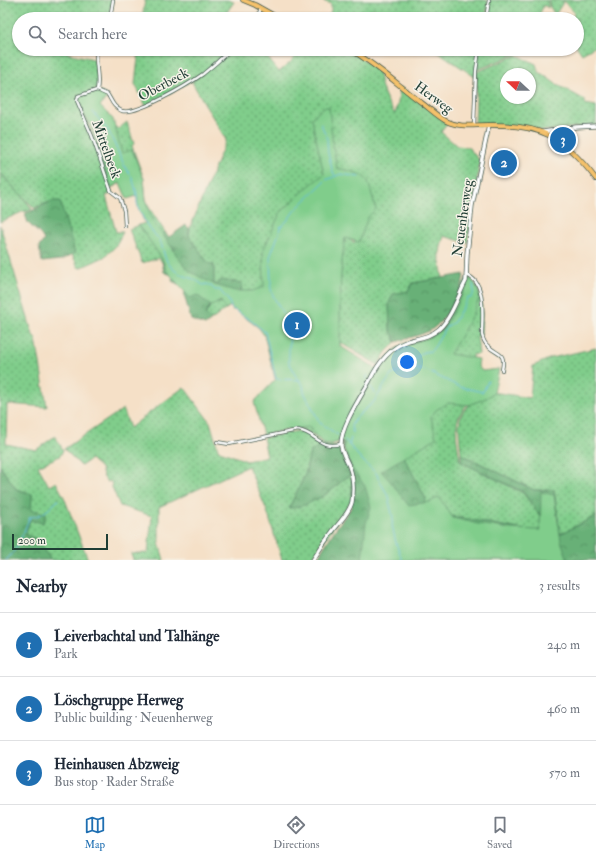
<!DOCTYPE html>
<html lang="en">
<head>
<meta charset="utf-8">
<style>
	body { margin:0; font-family:"IM FELL Double Pica",serif; background:#f6f6f7; color:#1f2937 }
	.compass { position:absolute; left:500px; top:68px; width:36px; height:36px; border-radius:50%; background:#fff; box-shadow:0 1px 3px #0004; rotate:292deg }
	.scale { position:absolute; left:12px; bottom:10px; width:96px; box-sizing:border-box; padding-left:4px; border:2px solid #1f3d34; border-top:0; font-size:11px; line-height:14px; white-space:nowrap; color:#1f3d34; -webkit-text-stroke:3px #f7f3e8; paint-order:stroke }
	.you { position:absolute; left:407px; top:362px; width:14px; height:14px; margin:-10px; border:3px solid #fff; border-radius:50%; background:#1a73e8; box-shadow:0 0 0 6px #1a73e833 }
	.badge { display:grid; place-items:center; width:26px; height:26px; border-radius:50%; background:#1f6fb2; color:#fff; font-size:13px; font-weight:700 }
	.pin { position:absolute; translate:-50% -50%; border:2px solid #fff; box-shadow:0 1px 4px #0006 }
	.list { margin:0; padding:0; list-style:none }
	h2 { display:flex; justify-content:space-between; align-items:center; height:52px; margin:0; padding:0 16px; font-size:17px }
	h2 small { font-size:13px; font-weight:400; color:#747a83 }
	.list li { display:grid; grid-template-columns:26px 1fr auto; gap:12px; align-items:center; box-sizing:border-box; height:64px; padding:0 16px; border-top:1px solid #e0e1e3 }
	.list b { display:block; font-size:15px; white-space:nowrap }
	.list p { margin:0; font-size:13px; white-space:nowrap; color:#747a83 }
	.list em { font-size:13px; font-style:normal; color:#747a83 }
	.icon { flex:none; width:22px; height:22px; fill:none; stroke:currentColor; stroke-width:2; stroke-linecap:round; stroke-linejoin:round }
	.map { position:relative; flex:none; width:596px; height:560px; overflow:hidden }
	.search { position:absolute; background:#fff; box-shadow:0 1px 3px #0004; left:12px; right:12px; top:12px; height:44px; display:flex; align-items:center; gap:10px; box-sizing:border-box; padding:0 14px; border-radius:22px; color:#747a83; font-size:15px }
	.sheet { height:244px; background:#fff }
	nav { display:flex; justify-content:space-around; align-items:center; box-sizing:border-box; height:56px; border-top:1px solid #e0e1e3; background:#fff; font-size:11px; color:#747a83 }
	nav a { display:grid; justify-items:center; gap:2px }
	nav .on { color:#1f6fb2 }
	.map>svg:first-child { display:block }
	.grass { fill:url(#grass-dots); stroke:#508560; fill-rule:evenodd }
	.forest { fill:url(#forest-crowns); stroke:#447656 }
	.green { fill:#80cd8b; stroke:#508560 }
	.lines { fill:none; stroke-linecap:round; stroke-linejoin:round }
	.stream { stroke:#62bddf; stroke-width:1 }
	.minor-casing { stroke:#3f554a; stroke-width:4 }
	.tertiary-casing { stroke:#3f554a; stroke-width:5 }
	.primary-casing { stroke:#3f554a; stroke-width:5.5 }
	.minor { stroke:#fff; stroke-width:2.5 }
	.tertiary { stroke:#fff; stroke-width:3.5 }
	.primary { stroke:#f5c16b; stroke-width:4 }
	.labels { text-anchor:middle; stroke-width:3; stroke-linejoin:round; paint-order:stroke }
	.street-label { font-size:14px; fill:#1f3d34; stroke:#f7f3e8 }
</style>
</head>
<body>
<div class="map">
<svg width="596" height="560" viewBox="0 0 596 560">
	<defs>
		<pattern id="grass-dots" width="8" height="8" patternUnits="userSpaceOnUse"><rect width="8" height="8" fill="#80cd8b"/><path d="M2 2h.1M6 6h.1" fill="none" stroke="#68a872" stroke-width="1.8" stroke-linecap="round"/></pattern>
		<pattern id="forest-crowns" width="20" height="18" patternUnits="userSpaceOnUse"><rect width="20" height="18" fill="#68b077"/><path d="M2 6a3 3 0 1 1 6 0M12 15a3 3 0 1 1 6 0" fill="none" stroke="#559062"/></pattern>
	</defs>
	<rect width="100%" height="100%" fill="#f7f3e8"/>
	<filter id="ink" filterUnits="userSpaceOnUse"><feTurbulence type="fractalNoise" baseFrequency=".025" numOctaves="2"/><feDisplacementMap in="SourceGraphic" scale="8" xChannelSelector="R" yChannelSelector="G"/><feConvolveMatrix kernelMatrix="1 2 1 2 8 2 1 2 1" color-interpolation-filters="sRGB"/></filter>
	<filter id="wash" filterUnits="userSpaceOnUse"><feTurbulence type="fractalNoise" baseFrequency=".012" numOctaves="4" result="noise"/><feDisplacementMap in="SourceGraphic" scale="16" xChannelSelector="R" yChannelSelector="G"/><feGaussianBlur stdDeviation="0.9" result="paint"/><feColorMatrix in="noise" values="0 0 0 0 0 0 0 0 0 0 0 0 0 0 0 0 0 1.4 0 .05"/><feComposite in="paint" operator="in"/></filter>
	<g filter="url(#wash)">
		<rect width="100%" height="100%" fill="#f5e0c7"/>
		<path class="grass" d="M0,0H112L109,19H19V49H67V53L94,59L98,81L97,89L77,98L92,136L112,193L106,196L116,232H123L115,247L104,257L80,268L78,267L72,254L75,253L52,201L34,208L20,193L32,209L26,212L24,211L0,222V173L19,193L0,172Z
			M145,0H227L234,2L227,12L234,19H142Z
			M320,0H485L488,1L485,19H389L373,8L367,19H329L328,18L331,11V4Z
			M490,0H548V8L544,5L537,19H487Z
			M549,0H596V46L582,54L577,47V19H573L574,12L564,1L555,15L550,7Z
			M139,49H230L202,74L191,81L146,106L135,84Z
			M231,49H261L279,72L292,61L298,49H346L353,52L379,71C380,88 386,100 395,114L398,103L400,87L448,123L441,132L457,146L468,147L480,161L467,243L444,236C438,255 439,258 443,278L413,283L408,291L389,303L390,328L396,342L386,352L378,365L339,342L341,243L346,237L354,243L366,216L269,269L278,313L341,434L339,442C319,449 315,430 297,429C294,428 290,430 288,430L262,326L230,306L213,319L206,317V313L212,304L216,285L214,283L208,263L189,236L190,228L226,140L192,82Z
			M434,49H479L475,77Z
			M480,49H532L520,52L477,70Z
			M517,55L536,64L538,71L556,84L585,100V104L596,106V125L542,131L532,128L475,125L477,72ZM506,74H530V98H506Z
			M111,122L118,129L127,122L134,144L132,146L144,179L146,199L150,209L165,232L163,234L167,244L175,247L174,255L169,261L162,262L159,258L142,263L129,229L146,223L131,178L111,188L101,161Z
			M0,225L33,335L36,339L47,407L7,404L6,444L36,450L55,436L63,450L60,456L38,466L49,486L56,482L64,497L88,560H51L37,539L25,535L30,520L32,494L16,489L0,466Z
			M467,278H471C486,294 481,314 481,335L477,336L479,354L472,355L470,402C450,419 457,438 460,461L523,493L541,517L540,534L421,510L405,524L368,474L342,442L370,382L383,362L394,350L403,344L428,337L441,329Z
			M596,348V516L560,534L554,490H534L461,454C459,429 453,411 479,399C483,397 489,393 493,393C499,392 522,397 530,398L533,366L551,358Z
			M184,387L210,422L218,449L220,451L247,461L267,456L263,438L298,431L308,434L322,444L310,452L305,475L289,508C305,505 320,499 333,489C339,484 343,479 351,475L352,486L351,501L311,560H282L267,511L248,466L159,507V543L164,560H133L131,554L148,553L152,516L120,506L112,487L111,481L107,482L103,476L101,468L91,459L81,466L64,449L123,409L130,428L149,413Z"/>
		<path class="forest" d="M52,201H60L75,253L61,260L42,262L39,247L44,240L41,235L28,223L25,214Z
			M186,225L189,228V236L208,263L214,265V283L217,285L221,280L242,283L241,291L234,293H227L220,303L211,304L206,313V316L213,319L205,325L191,320L184,294L187,289L172,281L173,276L164,272L162,262L169,261L174,255L175,248L167,244L163,234L165,232L169,237Z
			M464,274C463,291 445,323 429,331C419,336 407,338 396,342L390,329L389,303L393,294L408,291L413,283Z
			M342,442L368,473L392,560H316L334,531L351,508L353,477L343,448Z
			M322,444L326,446H339L351,475C343,479 339,484 333,489C323,497 301,509 289,508L305,475L310,452Z
			M461,454L534,490H554L560,534L596,516V560H409L405,524L380,467L403,455L426,499L421,510L540,533L541,517L523,492L461,462Z
			M0,466L16,489L32,494L31,510L46,513L43,523L30,520L25,535L37,539L51,560H0Z"/>
		<path class="green" d="M98,91L108,96L100,106L113,119L122,153L132,150L144,179L146,202L152,220L173,249L178,258L189,271L215,285L235,291H252L264,287L263,251L280,213L309,186L324,174L314,130L312,118L324,107H329L333,146L337,168C348,171 361,172 368,181L376,209L368,217L359,242L345,238C339,276 340,308 340,346L379,370L387,359L399,347L428,338L444,328L462,295L467,284V277H469C474,282 480,289 479,296C478,308 457,342 450,354L479,359L478,366L482,371L499,369L494,393L486,398L469,405L448,403L436,410L431,417L436,438L381,471L390,481L408,505L430,502L439,497L453,518L478,524L510,529L540,530L541,492L554,495L561,541L568,560H362L366,523L371,507L365,486L353,470L347,457L344,449V442L339,441C324,450 317,438 309,427L281,431L263,435L254,402L276,379L264,335L259,328L235,310H232L231,306L225,309L221,301L211,306L197,295L190,298L166,270L162,259L139,225L145,223L138,208L137,196L127,199L120,183L111,188L91,127L84,114L77,96Z"/>
		<g class="lines">
			<path class="stream" d="M93,112L108,130L126,169L132,177L137,194V203L140,212L148,227L160,240L165,257L168,263L174,270L182,275L196,280L203,285L207,284L211,286L215,290H220C225,298 229,298 231,308L250,320L265,332L276,379L300,380
				M321,124L327,138L328,153L333,173L335,175
				M407,367L411,369L425,370L460,387L483,392L488,381
				M367,379V375
				M370,386L378,397
				M353,433L351,426L354,420L363,411L373,403L391,375L403,370L418,356L424,352L431,351L435,346L446,327L454,322L468,298H471L474,292L473,284
				M338,435L320,423L304,392L303,385L295,375L292,367L289,364C288,349 292,335 286,320C282,310 268,292 271,283L270,257L279,233L280,227L287,221L294,211L326,180L341,174L359,177
				M345,440L362,460L377,474L378,478L390,499L389,501L393,518L392,525L396,543L402,560
				M349,445L351,438
				M6,560C19,549 23,532 30,517C42,517 50,508 58,500"/>
		</g>
	</g>
	<g filter="url(#ink)">
		<g class="lines">
			<g class="minor-casing">
				<path id="minor" d="M110,19L113,0
					M257,19L261,8
					M486,19L489,0
					M97,49C94,63 100,76 97,90L108,95C112,102 114,108 122,111C138,115 189,84 203,74C213,66 222,58 231,49
					M97,90L78,96L77,101L92,136L111,191L120,198L124,211L125,226
					M474,125L476,71L479,49
					M466,275C487,281 482,317 482,335C483,339 484,343 488,346C498,356 506,351 502,370
					M217,442L229,444L298,430C318,434 318,449 341,444"/>
			</g>
			<g class="tertiary-casing">
				<path id="tertiary" d="M543,132L576,127L596,126
					M313,560C319,550 325,541 332,532C339,522 349,514 352,502C354,490 353,476 349,466C346,459 342,453 341,446C340,428 360,398 369,382C377,365 389,348 408,341C419,338 430,337 439,329C450,319 457,300 463,287L466,281L467,254L472,206L489,125"/>
			</g>
			<g class="primary-casing">
				<path id="primary" d="M243,0L255,5L280,19
					M349,49C375,63 398,85 422,103C430,109 437,116 446,121C460,128 474,125 488,125C542,124 564,137 596,179"/>
			</g>
			<use href="#minor" class="minor"/>
			<use href="#tertiary" class="tertiary"/>
			<use href="#primary" class="primary"/>
		</g>
	</g>
	<g class="labels">
		<g class="street-label">
			<text transform="translate(163 84) rotate(-28)" y="5">Oberbeck</text>
			<text transform="translate(434 97) rotate(36)" y="5">Herweg</text>
			<text transform="translate(107 149) rotate(70)" y="5">Mittelbeck</text>
			<text transform="translate(462 218) rotate(-82)" y="5">Neuenherweg</text>
		</g>
	</g>
</svg>
<svg class="compass" viewBox="-18 -18 36 36"><path d="M0-13l5 13h-10z" fill="#e53935"/><path d="M0 13l5-13h-10z" fill="#747a83"/></svg>
<div class="scale">200 m</div>
<div class="you"></div>
<div class="pin badge" style="left:297px;top:325px">1</div>
<div class="pin badge" style="left:504px;top:163px">2</div>
<div class="pin badge" style="left:563px;top:140px">3</div>
<div class="search"><svg class="icon" aria-label="search" viewBox="0 0 24 24"><circle cx="10" cy="10" r="6"/><path d="M15 15l6 6"/></svg>Search here</div>
</div>
<section class="sheet">
<h2>Nearby<small>3 results</small></h2>
<ul class="list">
<li><span class="badge">1</span><div><b>Leiverbachtal und Talhänge</b><p>Park</p></div><em>240 m</em></li>
<li><span class="badge">2</span><div><b>Löschgruppe Herweg</b><p>Public building · Neuenherweg</p></div><em>460 m</em></li>
<li><span class="badge">3</span><div><b>Heinhausen Abzweig</b><p>Bus stop · Rader Straße</p></div><em>570 m</em></li>
</ul>
</section>
<nav>
<a class="on"><svg class="icon" aria-label="map" viewBox="0 0 24 24"><path d="M3 6l6-2 6 2 6-2v14l-6 2-6-2-6 2zM9 4v14M15 6v14"/></svg>Map</a>
<a><svg class="icon" aria-label="directions" viewBox="0 0 24 24"><path d="M12 3l9 9-9 9-9-9zM9 14v-3h6M13 9l2 2-2 2"/></svg>Directions</a>
<a><svg class="icon" aria-label="saved" viewBox="0 0 24 24"><path d="M7 4h10v16l-5-4-5 4z"/></svg>Saved</a>
</nav>
</body>
</html>
